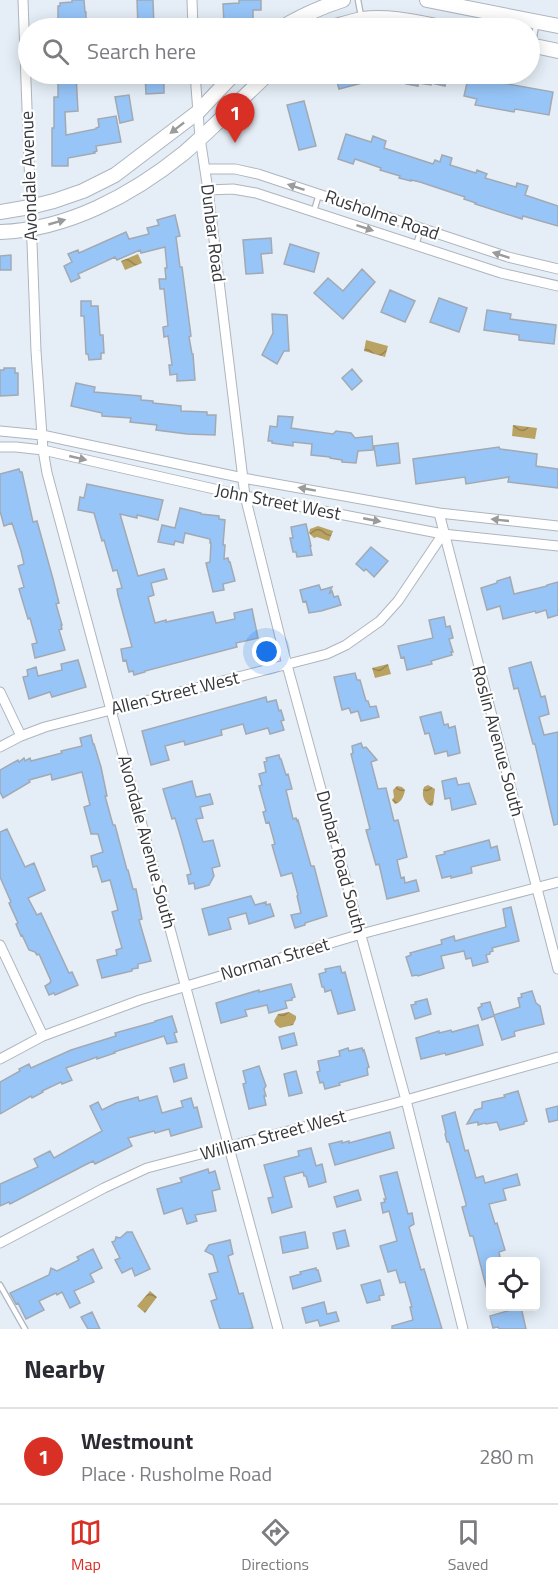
<!DOCTYPE html>
<html lang="en">
<head>
<meta charset="utf-8">
<style>
	body { margin:0; font-family:"Titillium Web",sans-serif; background:#f2f2f3; color:#2b2b33 }
	.controls { position:absolute; right:18px; bottom:18px; display:grid; overflow:hidden; border-radius:6px; box-shadow:0 3px 15px #0003 }
	.controls button { width:54px; height:54px; display:grid; place-items:center; padding:0; border:0; border-bottom:2px solid #e1e1e2; background:#fff; color:#2b2b33; font:30px sans-serif }
	.you { position:absolute; left:267px; top:652px; width:21px; height:21px; margin:-15px; border:4px solid #fff; border-radius:50%; background:#1a73e8; box-shadow:0 0 0 9px #1a73e833 }
	.badge { display:grid; place-items:center; width:39px; height:39px; border-radius:50%; background:#d93025; color:#fff; font-size:20px; font-weight:700 }
	.pin { position:absolute; translate:-50% -50px; filter:drop-shadow(0 2px 3px #0008) }
	.pin::after { content:''; position:absolute; top:32px; width:21px; height:18px; background:inherit; clip-path:polygon(0 0,100% 0,50% 100%) }
	.list { margin:0; padding:0; list-style:none }
	h2 { display:flex; justify-content:space-between; align-items:center; height:78px; margin:0; padding:0 24px; font-size:26px }
	h2 small { font-size:20px; font-weight:400; color:#7c7c81 }
	.list li { display:grid; grid-template-columns:39px 1fr auto; gap:18px; align-items:center; box-sizing:border-box; height:96px; padding:0 24px; border-top:2px solid #e1e1e2 }
	.list b { display:block; font-size:22px; white-space:nowrap }
	.list p { margin:0; font-size:20px; white-space:nowrap; color:#7c7c81 }
	.list em { font-size:20px; font-style:normal; color:#7c7c81 }
	.icon { flex:none; width:33px; height:33px; fill:none; stroke:currentColor; stroke-width:2; stroke-linecap:round; stroke-linejoin:round }
	.map { position:relative; flex:none; width:558px; height:1329px; overflow:hidden }
	.search { position:absolute; background:#fff; box-shadow:0 3px 15px #0003; left:18px; right:18px; top:18px; height:66px; display:flex; align-items:center; gap:15px; box-sizing:border-box; padding:0 21px; border-radius:33px; color:#7c7c81; font-size:22px }
	.sheet { height:174px; background:#fff }
	nav { display:flex; justify-content:space-around; align-items:center; box-sizing:border-box; height:84px; border-top:2px solid #e1e1e2; background:#fff; font-size:16px; color:#7c7c81 }
	nav a { display:grid; justify-items:center; gap:3px }
	nav .on { color:#d93025 }
	.map>svg:first-child { display:block }
	.water { fill:url(#water-waves) }
	.building { fill:#97c5f8; stroke:#a2a9b2; stroke-width:1.5 }
	.lines { fill:none; stroke-linecap:round; stroke-linejoin:round }
	.lane-casing { stroke:#aeb5be; stroke-width:7 }
	.street-casing { stroke:#aeb5be; stroke-width:11 }
	.secondary-casing { stroke:#aeb5be; stroke-width:16 }
	.lane { stroke:#fff; stroke-width:4.5 }
	.street { stroke:#fff; stroke-width:9 }
	.secondary { stroke:#fff; stroke-width:14 }
	.oneway { fill:#9a9b9d }
	.labels { text-anchor:middle; stroke-width:4.5; stroke-linejoin:round; paint-order:stroke }
	.street-label { font-size:18px; fill:#34373b; stroke:#fff }
</style>
</head>
<body>
<div class="map">
<svg width="558" height="1329" viewBox="0 0 558 1329">
	<defs>
		<pattern id="water-waves" width="16" height="10" patternUnits="userSpaceOnUse" patternTransform="scale(1.5)"><rect width="16" height="10" fill="#baa263"/><path d="M0 5q4-4 8 0t8 0" fill="none" stroke="#988553"/></pattern>
	</defs>
	<rect width="100%" height="100%" fill="#e5eef7"/>
	<path class="water" d="M138,254L142,263L125,270L121,261Z
		M366,340L388,346L385,357L364,351Z
		M513,425L537,428L535,439L512,436Z
		M318,526L333,531L329,541L317,537L314,538L309,533L310,529Z
		M388,664L391,674L375,678L372,668Z
		M428,785L435,789L433,805L431,806C424,803 421,795 424,787Z
		M397,786L402,787L405,790C404,796 401,803 395,804L392,800L394,797L393,790Z
		M289,1012L296,1016V1019L293,1025L280,1028L276,1025L274,1021L278,1014Z
		M150,1291L157,1297L145,1313L137,1306Z"/>
	<path class="building" d="M72,0H84L85,12H86V28H58V6H60V3L72,2Z
		M137,0H153L154,28H138Z
		M239,0H261V10H253V19L237,22V25H224L223,4L239,3Z
		M58,74H76L78,111L65,112L66,135L96,129V128L99,127L98,119L116,116L121,142L96,146L97,151L94,152L95,153L68,158V166H52V128H54V97H58Z
		M145,74H164V93L146,94Z
		M335,74H384L385,77L339,89Z
		M395,74H447L445,86L431,83V85L418,83V86L406,84L407,81L394,78Z
		M469,74H486L485,80L553,92L549,115L515,109L514,112L475,105L477,99L464,96Z
		M129,95L133,120L120,123L115,97Z
		M304,101L316,146L299,150L287,105Z
		M346,134L371,142L373,136L386,141L384,148L433,164L435,160L440,162L442,155L452,158L450,165L476,173L477,170L487,174L485,178L516,187L517,183L528,186L525,195L558,206V226L523,216L522,219L475,204L476,203L464,199L465,197L420,182L411,180V181L399,178L400,176L380,170L381,168L355,159L353,164L338,159Z
		M175,215L180,236L176,237L180,267H182L191,336L189,337L192,354H193L195,380L177,381V374L170,375L169,365H172L168,336L164,337L163,327L168,326L164,289H160L159,279H166L165,268H167L165,247L141,253L140,250L117,260L115,257L78,274L80,278L71,282L64,266L72,262L68,254L78,250L79,253L126,232L129,239L149,234L147,228L159,225L157,220Z
		M271,238L272,253L261,254L263,273L246,274L243,240Z
		M290,244L319,253L314,272L284,264Z
		M11,255V270H0V256Z
		M362,269L375,282L343,319L314,293L328,278L343,291Z
		M390,290L415,301L405,322L381,312Z
		M439,298L467,308L459,332L430,322Z
		M81,301H91V306H98L100,335H103L104,353H101V359L89,360L88,354H86L84,316H81Z
		M487,310L511,314L510,319L556,325L554,344L519,340V335L484,330Z
		M272,314L287,315L289,351H284L277,364L262,355L273,333Z
		M4,368H15V373H18V395L0,396V370H4Z
		M352,369L362,381L352,390L342,378Z
		M76,383L95,387L94,392L141,396V400L153,401V403L181,406V411L207,412V415H216L215,435L187,434L156,430L157,425L130,422L131,418L102,416V413L71,406Z
		M278,416L293,417L291,428L333,434L336,431L351,433L355,438L372,436L373,450L358,451L356,463L342,462V460L330,458V457L311,455L312,444L293,442V446L272,443V441H268L270,426L277,427Z
		M398,443L400,463L377,466L374,446Z
		M499,447L500,449L537,454L536,466L558,469V488L508,482L509,477L466,484L465,477L416,484L413,459Z
		M19,469L20,472H22L33,522L37,521L53,579L59,603L56,604L62,625H61L62,629L59,630L65,650L35,658L32,644L37,643L30,618L28,619L19,589L24,587L18,566L24,564L21,551L12,523L4,526L0,511V474Z
		M87,484L163,500L158,520L137,515V518L120,514L138,576L164,569L167,579L151,583L154,595L148,597L155,623L166,620V622L213,612L216,623L235,619L234,613L252,609L258,638L236,643L237,647L145,671V672L134,675L133,671L129,672L126,660L123,661L121,649L132,647L118,595L117,589L122,588L117,570L113,571L104,540L102,541L94,513L78,510L80,497L84,498Z
		M180,508L201,513V514L219,516V519L225,520L223,545H225L224,559L228,558L229,562H230L235,581L223,584L224,590L213,592L206,563L210,562L211,543H210V539L185,533L183,543L175,541L174,545L158,542L162,525L175,528Z
		M306,524L311,546H310L312,555L297,557L296,552H293L290,538H293L291,527Z
		M371,547L388,561L374,577L366,569L364,571L356,564Z
		M510,577L514,594L547,586V585L558,582V615L548,618L546,610L536,613L535,611L503,619L500,606L487,610L481,588L497,583V581Z
		M319,585L321,590L332,587L329,594L332,591L334,597L338,596L341,605L321,611L309,613L306,601L303,602L300,590Z
		M444,617L446,627L450,626L453,638L449,639L453,652H451L452,655L431,661L432,664L407,670L404,657L401,658L398,646L433,638L429,620Z
		M78,660L86,687L52,697L50,692L29,699L23,677L28,676L27,670L36,667L38,676L62,670L61,664Z
		M531,662L541,697L545,696L549,714L539,717L544,735L558,732V824L554,825L535,744H533L518,688L514,689L509,668Z
		M355,673L357,680H360L366,701H368L370,707L376,706L379,717L361,721L358,711L351,713L349,708L342,710L334,677Z
		M266,697L267,702L276,700L279,711L281,710L284,720L281,721L284,730L270,734L268,728L246,734L243,724L221,730L222,735L185,745L184,741L165,746L169,760L151,765L142,731Z
		M441,712L444,725L448,724L449,728L455,726L460,753L448,756L447,751L435,754L429,733L425,734L420,717Z
		M91,735L93,744H94L101,767L107,796H105L113,825H115L127,870H128L133,889H136L142,919L139,920L151,961L138,964V968L132,969V971L102,978L97,960L117,955L116,950L122,948L112,912L118,910L110,880L102,882L97,866L93,867L91,856L103,852L98,834H91L84,807L90,805L82,772L52,780L51,774L29,780L30,782L3,798L0,792V770L18,760L19,762L24,758L25,761L30,758L31,761L62,753L61,751L82,746L80,738Z
		M361,743L363,748L366,747L377,760L371,762L378,789L386,788L394,821L398,820L407,857L397,860L401,878L404,877L405,883L416,880L419,891L387,899L379,864L376,865L366,830L370,829L351,754L353,753L352,746Z
		M279,755L280,759H281L286,775L288,774L292,789L286,790L293,819L296,818L297,821L298,820L311,866H314L327,916L305,923V925L295,928L291,915L301,913L297,896L298,895L292,873L281,876L272,845L275,844L269,822L266,823L263,812L266,811L259,786L262,785L259,774L266,772L264,762L267,761L266,758Z
		M456,778L458,785L469,783L476,804L452,810L450,798L445,799L442,781Z
		M192,781L196,797L210,794L213,804L200,807L203,818L196,819L203,842L213,840L220,866L212,868L214,876L209,885L195,889L194,883L189,884L187,875L191,874L181,838L175,818L172,819L163,789Z
		M7,829L25,867L34,863L45,890L28,898L37,915L41,913L69,973L72,972L78,985L55,995L54,993L49,995L45,986L50,983V982L51,981L39,954L37,955L35,952L29,950L22,935L21,936L16,924L18,923L9,903L11,902L0,877V832Z
		M489,840L491,848L497,846L500,860L471,867L472,873L451,878V876L442,878L436,856L445,854L444,852Z
		M251,896L255,905L266,902V905L270,904L274,916L249,924L246,913L228,918L231,929L209,935L202,909Z
		M511,907L519,941L492,948L493,951L490,952V954L486,955L488,962L473,966L471,958L466,959L464,951L441,956L444,968L418,976L417,975L412,976L406,957L411,955L410,953L442,944L441,940L454,936L455,941L506,927L503,909Z
		M340,966L342,973L345,972L355,1010L338,1014L331,990L325,992L324,987H322L319,974L326,972L325,969Z
		M291,984L295,997L292,998V1000L285,1001L287,1008L269,1013L267,1005L245,1010L247,1016L221,1023L216,1003L259,990V992Z
		M532,991L536,1003L540,1006L544,1024L516,1031L514,1032L515,1036L502,1040L494,1016L482,1020L478,1008L482,1006L481,1004L490,1002L494,1015L520,1007L518,998L522,997L521,994Z
		M427,999L431,1014L415,1019L411,1005L416,1004L415,1002Z
		M172,1016L177,1032L174,1033L177,1042L167,1044L164,1036L114,1052L115,1053L97,1059V1057L66,1068L72,1080L62,1084L61,1082L42,1091L43,1092L32,1098L31,1096L0,1114V1082L20,1071L19,1069L29,1064L31,1068L71,1050L116,1036L115,1033L155,1022V1021Z
		M478,1025L483,1045L446,1055L445,1053L421,1059L416,1038L439,1031V1033L451,1030L452,1032Z
		M294,1033L297,1045L282,1049L279,1037Z
		M348,1048L349,1051L362,1048L363,1051L364,1050L369,1067L367,1068L368,1075L339,1083L340,1085L325,1089L323,1082L320,1083L317,1072L320,1071L318,1061L340,1056L339,1051Z
		M184,1064L187,1078L174,1082L170,1068Z
		M259,1066L266,1086L264,1089L266,1096H264L266,1105L249,1109L243,1084L246,1083L243,1071Z
		M296,1071L302,1093L289,1096L284,1074Z
		M518,1091L527,1121L524,1122V1124L500,1130L497,1122L486,1124L485,1123L478,1125V1122L467,1124L475,1110L482,1108V1102L505,1097L504,1095Z
		M157,1096L162,1113L183,1107L181,1101L191,1098L194,1108L197,1107L202,1127L171,1136L169,1129L155,1133L154,1131L128,1138L132,1146L95,1164L93,1161L83,1166L10,1204L9,1202L0,1206V1184L38,1167L34,1159L50,1151L54,1158L102,1131L90,1106L98,1102L102,1110L116,1103L138,1097L139,1101Z
		M558,1106V1120L549,1122L546,1109Z
		M455,1112L465,1151L468,1150L476,1178L483,1176L485,1183L517,1174L520,1185L503,1189L506,1200L489,1204L495,1224L497,1223L505,1250L499,1252L500,1257L497,1258L498,1262H490V1290H487L473,1236H470L462,1207L466,1206V1204L449,1142H447L445,1134L446,1133L442,1116Z
		M390,1132L394,1148L335,1165L329,1144L342,1141V1143L349,1141V1143Z
		M311,1148L316,1166L322,1164L326,1182L309,1187L306,1176H304L303,1172L284,1177L292,1207L272,1213L268,1198L273,1197L264,1165L299,1156L298,1151Z
		M208,1169L209,1173L215,1171L220,1189L212,1191L216,1211L195,1215L197,1221L187,1224L182,1208L164,1214L157,1189L182,1182L180,1178Z
		M397,1172L408,1214L412,1213L414,1224L409,1227L421,1270L424,1269L442,1329H392V1326L413,1320L410,1307H412L405,1282L400,1283L396,1270L388,1272L380,1246L397,1241L389,1211L383,1213L381,1203L385,1202L384,1199H386L380,1176Z
		M358,1190L361,1200L337,1207L334,1197Z
		M345,1230L349,1246L337,1249L333,1233Z
		M127,1232H132L150,1269L135,1276L132,1268L122,1273L115,1260L120,1258L112,1242L115,1241L116,1237L120,1238Z
		M305,1232L308,1248L283,1253L280,1237Z
		M230,1240L233,1254L228,1256L239,1294L243,1293L253,1328L247,1329H220L211,1301L217,1299L209,1274L218,1272L213,1255L205,1251L209,1245Z
		M93,1249L102,1268L90,1274L94,1282L74,1291L80,1303L70,1308L62,1292L57,1295L56,1293L39,1301L44,1310L26,1319L18,1303L16,1304L10,1293L49,1275L51,1268L57,1271L79,1260L77,1257Z
		M316,1268V1270H318L321,1281L293,1289L290,1277L301,1274L300,1272Z
		M380,1280L384,1295L379,1296L380,1300L367,1303L361,1285Z
		M324,1302L327,1314L336,1312L339,1321L320,1326L318,1320L306,1323L302,1308Z
		M521,1307L526,1329H499L498,1327L493,1328L490,1316Z
		M92,1312L100,1329H88L81,1317Z"/>
	<g class="lines">
		<g class="lane-casing">
			<path id="lane" d="M358,0L361,16
				M533,43L536,25
				M314,211L319,194
				M416,245L421,229
				M0,1285L25,1329"/>
		</g>
		<g class="street-casing">
			<path id="street" d="M23,0L36,351L43,450L47,473L278,1329
				M192,0L193,28
				M195,74L200,138L208,190L245,496L287,665L406,1100L463,1329
				M205,169H235L258,174L508,257L558,269
				M208,190L233,189L256,193L501,273L558,286
				M0,431L42,435L243,478L439,513L558,526
				M0,447H16L43,450L245,496L443,534L558,546
				M439,513L558,969
				M0,692L21,736
				M0,747L21,736L45,727L327,654L346,645L380,621L398,601L443,534
				M0,945L43,1036
				M0,1059L43,1036L140,1000L361,934L558,882
				M0,1243L104,1188L147,1168L392,1104L558,1057"/>
		</g>
		<g class="secondary-casing">
			<path id="secondary" d="M427,0L558,26
				M281,28C301,16 321,7 343,0
				M329,28C340,25 351,21 362,19C390,15 420,23 447,28
				M530,45L558,51
				M0,212L30,207L54,201L83,191L115,175L198,112L234,74
				M0,232C67,230 132,195 184,153C213,128 240,100 268,74"/>
		</g>
		<use href="#lane" class="lane"/>
		<use href="#street" class="street"/>
		<use href="#secondary" class="secondary"/>
	</g>
	<defs><path id="oneway-solid" d="M-6-.8H1V-3.2L6.5 0L1 3.2V.8H-6Z" transform="scale(1.5)"/></defs>
	<g class="oneway">
		<use href="#oneway-solid" transform="translate(177 128) rotate(142)"/>
		<use href="#oneway-solid" transform="translate(296 187) rotate(-162)"/>
		<use href="#oneway-solid" transform="translate(57 222) rotate(-16)"/>
		<use href="#oneway-solid" transform="translate(365 228) rotate(18)"/>
		<use href="#oneway-solid" transform="translate(501 255) rotate(-162)"/>
		<use href="#oneway-solid" transform="translate(78 458) rotate(13)"/>
		<use href="#oneway-solid" transform="translate(307 489) rotate(-170)"/>
		<use href="#oneway-solid" transform="translate(372 520) rotate(11)"/>
		<use href="#oneway-solid" transform="translate(500 520) rotate(-174)"/>
	</g>
	<g class="labels">
		<g class="street-label">
			<text transform="translate(29 176) rotate(-92)" y="6">Avondale Avenue</text>
			<text transform="translate(382 215) rotate(19)" y="6">Rusholme Road</text>
			<text transform="translate(213 233) rotate(83)" y="6">Dunbar Road</text>
			<text transform="translate(278 502) rotate(11)" y="6">John Street West</text>
			<text transform="translate(175 693) rotate(-14)" y="6">Allen Street West</text>
			<text transform="translate(498 741) rotate(75)" y="6">Roslin Avenue South</text>
			<text transform="translate(147 842) rotate(75)" y="6">Avondale Avenue South</text>
			<text transform="translate(341 862) rotate(75)" y="6">Dunbar Road South</text>
			<text transform="translate(275 959) rotate(-16)" y="6">Norman Street</text>
			<text transform="translate(273 1135) rotate(-15)" y="6">William Street West</text>
		</g>
	</g>
</svg>
<div class="controls">
<button><svg class="icon" aria-label="locate" viewBox="0 0 24 24"><circle cx="12" cy="12" r="6"/><path d="M12 2v4M12 18v4M2 12h4M18 12h4"/></svg></button>
</div>
<div class="you"></div>
<div class="pin badge" style="left:235px;top:143px">1</div>
<div class="search"><svg class="icon" aria-label="search" viewBox="0 0 24 24"><circle cx="10" cy="10" r="6"/><path d="M15 15l6 6"/></svg>Search here</div>
</div>
<section class="sheet">
<h2>Nearby<small></small></h2>
<ul class="list">
<li><span class="badge">1</span><div><b>Westmount</b><p>Place · Rusholme Road</p></div><em>280 m</em></li>
</ul>
</section>
<nav>
<a class="on"><svg class="icon" aria-label="map" viewBox="0 0 24 24"><path d="M3 6l6-2 6 2 6-2v14l-6 2-6-2-6 2zM9 4v14M15 6v14"/></svg>Map</a>
<a><svg class="icon" aria-label="directions" viewBox="0 0 24 24"><path d="M12 3l9 9-9 9-9-9zM9 14v-3h6M13 9l2 2-2 2"/></svg>Directions</a>
<a><svg class="icon" aria-label="saved" viewBox="0 0 24 24"><path d="M7 4h10v16l-5-4-5 4z"/></svg>Saved</a>
</nav>
</body>
</html>
